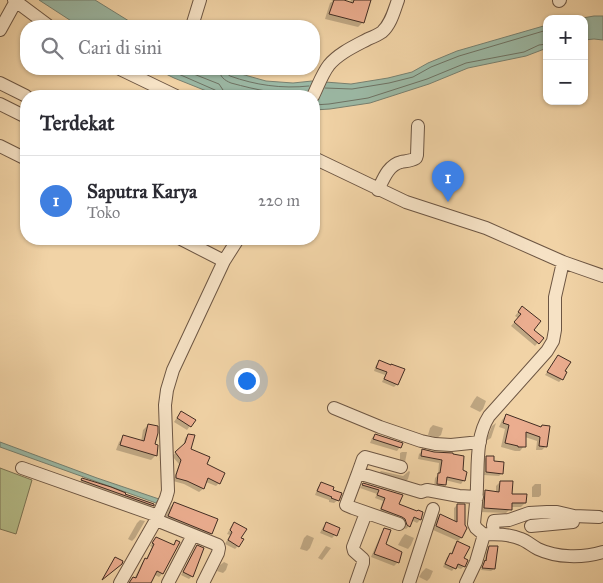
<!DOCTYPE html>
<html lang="id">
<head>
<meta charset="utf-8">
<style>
	body { margin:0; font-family:"IM FELL Great Primer",serif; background:#f7f7f7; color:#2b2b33 }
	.controls { position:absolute; right:15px; top:15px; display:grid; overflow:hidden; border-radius:10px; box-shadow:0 1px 4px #0004 }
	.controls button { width:45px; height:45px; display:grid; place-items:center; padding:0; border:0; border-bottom:1px solid #e1e1e2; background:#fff; color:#2b2b33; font:25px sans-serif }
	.you { position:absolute; left:246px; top:380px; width:18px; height:18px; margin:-12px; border:4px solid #fff; border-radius:50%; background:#1a73e8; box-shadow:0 0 0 8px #1a73e833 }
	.badge { display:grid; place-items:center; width:32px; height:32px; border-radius:50%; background:#8f2418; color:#fff; font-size:16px; font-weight:700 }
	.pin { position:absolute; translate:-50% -41px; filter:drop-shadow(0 1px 2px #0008) }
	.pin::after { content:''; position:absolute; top:26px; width:18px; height:15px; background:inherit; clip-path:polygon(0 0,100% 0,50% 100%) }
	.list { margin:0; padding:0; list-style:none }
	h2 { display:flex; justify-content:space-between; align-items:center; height:65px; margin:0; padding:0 20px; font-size:21px }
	h2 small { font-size:16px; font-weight:400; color:#7c7c81 }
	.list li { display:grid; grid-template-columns:32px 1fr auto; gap:15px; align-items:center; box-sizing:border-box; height:90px; padding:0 20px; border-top:1px solid #e1e1e2 }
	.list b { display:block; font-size:19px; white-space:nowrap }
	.list p { margin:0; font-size:16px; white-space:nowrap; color:#7c7c81 }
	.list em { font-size:16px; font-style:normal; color:#7c7c81 }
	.icon { flex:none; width:28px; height:28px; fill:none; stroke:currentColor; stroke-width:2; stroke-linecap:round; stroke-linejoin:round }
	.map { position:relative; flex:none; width:603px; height:583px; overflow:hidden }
	.search { position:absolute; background:#fff; box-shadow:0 1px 4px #0004; left:20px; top:20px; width:300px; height:55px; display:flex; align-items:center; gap:12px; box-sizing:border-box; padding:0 18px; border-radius:20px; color:#7c7c81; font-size:19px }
	.panel { position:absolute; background:#fff; box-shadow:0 1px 4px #0004; left:20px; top:90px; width:300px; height:155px; border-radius:20px }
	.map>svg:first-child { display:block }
	.green { fill:#b6be8a; stroke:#7c7556 }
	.water { fill:#9bb8a4; stroke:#778070 }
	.shadow { fill:#0003 }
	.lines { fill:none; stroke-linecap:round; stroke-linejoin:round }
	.shore { stroke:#6e7263; stroke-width:1 }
	.building { fill:#ebad8f; stroke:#412c22 }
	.minor-casing { stroke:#6d5643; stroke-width:14 }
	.minor { stroke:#f6e2c5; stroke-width:12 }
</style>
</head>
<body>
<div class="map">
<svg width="603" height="583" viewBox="0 0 603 583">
	<rect width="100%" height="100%" fill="#f1d3a6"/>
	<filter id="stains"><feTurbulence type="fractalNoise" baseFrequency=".004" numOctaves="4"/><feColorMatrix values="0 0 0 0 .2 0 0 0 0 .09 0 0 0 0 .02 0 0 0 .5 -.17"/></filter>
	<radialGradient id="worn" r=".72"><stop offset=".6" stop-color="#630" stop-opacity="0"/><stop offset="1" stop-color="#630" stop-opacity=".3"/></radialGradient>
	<path class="green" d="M0,468L32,480L16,534L0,529Z"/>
	<path class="water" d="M39,0H95L137,26H79Z
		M594,16H603V40L594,39L584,40V19H577Z
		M547,25V48L526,56L468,68L429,84L370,103L330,109L314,110V96H219L174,78L156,69H226L234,72L266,81L293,83L312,81L351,84L388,78L412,72L428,63L457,51Z
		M0,442L97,478L159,499L156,503L0,447Z"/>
	<path class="shadow" d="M331,0H340L350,3L351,0H369L363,22L358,27L325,19L330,3L333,1Z
		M519,311L540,321L533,330L542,338L535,346L511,326L518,318L515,316Z
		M558,356L562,379L559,382L545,375Z
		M379,362L403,370L397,384L394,387L382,382L385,375L374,371L376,365Z
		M477,396L486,401L483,409L480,412L470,407L474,400Z
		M506,415L540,428L542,426L546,446L542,450H536L537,441L525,437L524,446L520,451H515L501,447L505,429L499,427L502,420Z
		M178,416L190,426L187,430L174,422Z
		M496,423L491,438L486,441L492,426Z
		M148,425L156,455L151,460L116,450L119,442L124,437L141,442L143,430Z
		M433,425L443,428L441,435L437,438L428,435L430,428Z
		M188,435L190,450L205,465L219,483L216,486L206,482L203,489L199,492L184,484L173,481L179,464L172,456L183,447L185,438Z
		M375,435L400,447L397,451L370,443L372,438Z
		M422,451L434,453L461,471L464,480L461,484L445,480V485L441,488L434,487L435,478L438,475L439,463L418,459L419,454Z
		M402,452H407L405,462L400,460V453Z
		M487,457L502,473L499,476L483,475V460Z
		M381,471L403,476L409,471L410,472L408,479L405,482L378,474Z
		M82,479L153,505L149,508L79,483Z
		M500,482L511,495L525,503L521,507H510V509L506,513L480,512L481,496L485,492L496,493V486Z
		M321,484L332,491L338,500L334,503L329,502V500L315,495L318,487Z
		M363,484L401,496L397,504L422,513L420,520L417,523L411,520L409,526L406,529L404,528L403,522L379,512L383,501L375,498L377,494L360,488Z
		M535,484H541V495L539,497H532V487Z
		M174,503L211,533L206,539L163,521L169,508Z
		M457,505L466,528L461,538L458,541L433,530L437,518L440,515L454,522V508Z
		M140,520L145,521L135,538L132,541L128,539L137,523Z
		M234,523L240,539L238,546L235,549L225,544L230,535L227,534L231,527Z
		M326,524L335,535L332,538L320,533L323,527Z
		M385,529L384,545L400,553L397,563L394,566L371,557L382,532Z
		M405,534L414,538L411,545L408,549L398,545L402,538Z
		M307,535L314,538L310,548L307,551L300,549L304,538Z
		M156,538L172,546L177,541L162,574L159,577L155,575L150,583H129L133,579H134L142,563L146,559L152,547L150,546Z
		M457,543L464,566L461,569L455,567L452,571L443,567L447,557L451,554L454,546Z
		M326,546L331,548L322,560L318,558Z
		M197,547L192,576L189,579L181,575L194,550Z
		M490,547L494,569L491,571L481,570L484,563L487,550Z
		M224,562L228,564L226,570L223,573L217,571L220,565Z
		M426,568L433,571L430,578L427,581L419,577L422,572Z"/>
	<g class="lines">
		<path class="shore" d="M167,69L215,90L218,92V96
			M181,69L219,84L223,90L225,96
			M219,69C220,77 224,80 231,83C257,90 279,95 306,93
			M226,69V73L230,76C255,85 282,89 309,86
			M325,88L352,89L389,83L413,77L431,67L459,56L547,30
			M314,105L329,104L368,98L427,79L466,63L524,52L539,45L547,44"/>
	</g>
	<path class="building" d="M334,0H344L353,3L354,0H371L364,23L329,14Z
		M522,306L541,321L534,330L544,338L539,344L514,322L521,314L518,312Z
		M558,355L571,362L565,371L567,372L563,380L547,372Z
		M379,360L391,365V364L405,369L398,385L384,379L387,372L376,368Z
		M181,411L196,420L191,427L177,418Z
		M506,414L541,427L542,425L550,426L547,447L539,446L540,437L526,432V447H518V446L505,443L509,425L503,423Z
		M148,424L158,426V433L155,444L158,445L157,456L120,445L123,435L144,441Z
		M188,434L195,435L191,449L210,457L207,464L225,473L220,484L208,478L204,489L187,481L176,478V475L181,460L175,452L185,443Z
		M375,434L403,443L401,448L373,439Z
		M422,449L434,452L453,453V454L464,456L463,470L467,472L465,481L447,477L446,485L437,484L438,473H440L442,460L421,456Z
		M486,456H494V461L504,462L503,474L486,472Z
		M82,478L111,487L126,493L125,494L154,504V506L81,480Z
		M500,481H513L512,494H527L526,503H512V510L484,508L485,490L499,492Z
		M321,482L334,487L333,490L342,493L339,501L331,498L332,497L317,491Z
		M363,483L403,495L399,504L417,511L418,510L423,512L421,520L414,517L410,527L407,525L405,519L402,517L381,509L385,498L377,495L379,490L362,485Z
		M174,502L218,519L212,534L168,516Z
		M457,504H465V525L467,528L462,538L436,526L440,514L457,522Z
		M234,522L247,529L241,538L244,539L239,547L228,540L232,532L230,530Z
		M326,522L340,528L337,536L323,530Z
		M384,528L391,530L386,544L402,552L399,563L374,554Z
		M156,537L174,545L176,540L180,542L163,574L157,571L151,583H129L133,577L136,578L145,558L147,559L154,544L152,543Z
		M457,541L470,547L464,558L468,560L465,567L458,564L456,569L445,564L450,553L452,554Z
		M197,545L204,548L193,577L183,572Z
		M489,546H498L495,569L482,568L485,560L486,561L487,554Z
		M115,557L123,561L122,564L102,580Z"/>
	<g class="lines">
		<g class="minor-casing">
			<path id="minor" d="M14,0L49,26
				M559,1L560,0
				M192,26L200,0
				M0,30L16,1
				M120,69L176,96
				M0,83L26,96
				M313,96C318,86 322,74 329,65C339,53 355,46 368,39C373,37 378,35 382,32C391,24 394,11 398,0
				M0,104L26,117
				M0,146L26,159
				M314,158L406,202L486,228L563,262L603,276
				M378,190C383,180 388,165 401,162C406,161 411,161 416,158L417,155L418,126
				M181,239L224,261
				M334,408L380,427L421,441L435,444L451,445L480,442
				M22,468L158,516
				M358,473L363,459L365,457L401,467
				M156,520L218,545L219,548L218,553L203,583
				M399,524L353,508L346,505L358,473L421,492L427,490L459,496L477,497
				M531,526L573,522
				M483,534C496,534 509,534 521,539C527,541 532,546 538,549C557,558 583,558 603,552
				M494,534L493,525L494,521L509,520L529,513L547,512H557L574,516L599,517
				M120,583L156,520L166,498L168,491L165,405L167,390L173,370L224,261L238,239
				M168,583L193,535
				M356,583L363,563V559L354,551L353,547L366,513
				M409,583L433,509
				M466,583L476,562L483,538V534L476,528L474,524C475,511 477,498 477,485C478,463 476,436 489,416L547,351L553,341L555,330V297L563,262"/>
		</g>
		<use href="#minor" class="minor"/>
	</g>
	<rect width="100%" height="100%" filter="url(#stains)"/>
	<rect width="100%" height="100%" fill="url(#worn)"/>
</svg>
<div class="controls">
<button>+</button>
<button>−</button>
</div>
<div class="you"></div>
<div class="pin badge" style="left:448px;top:202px;background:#3f7fe0">1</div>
<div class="search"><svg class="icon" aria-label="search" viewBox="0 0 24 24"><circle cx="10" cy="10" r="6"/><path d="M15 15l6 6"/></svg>Cari di sini</div>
<section class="panel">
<h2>Terdekat<small></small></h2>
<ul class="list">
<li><span class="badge" style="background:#3f7fe0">1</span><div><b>Saputra Karya</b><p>Toko</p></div><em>220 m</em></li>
</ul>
</section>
</div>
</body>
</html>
